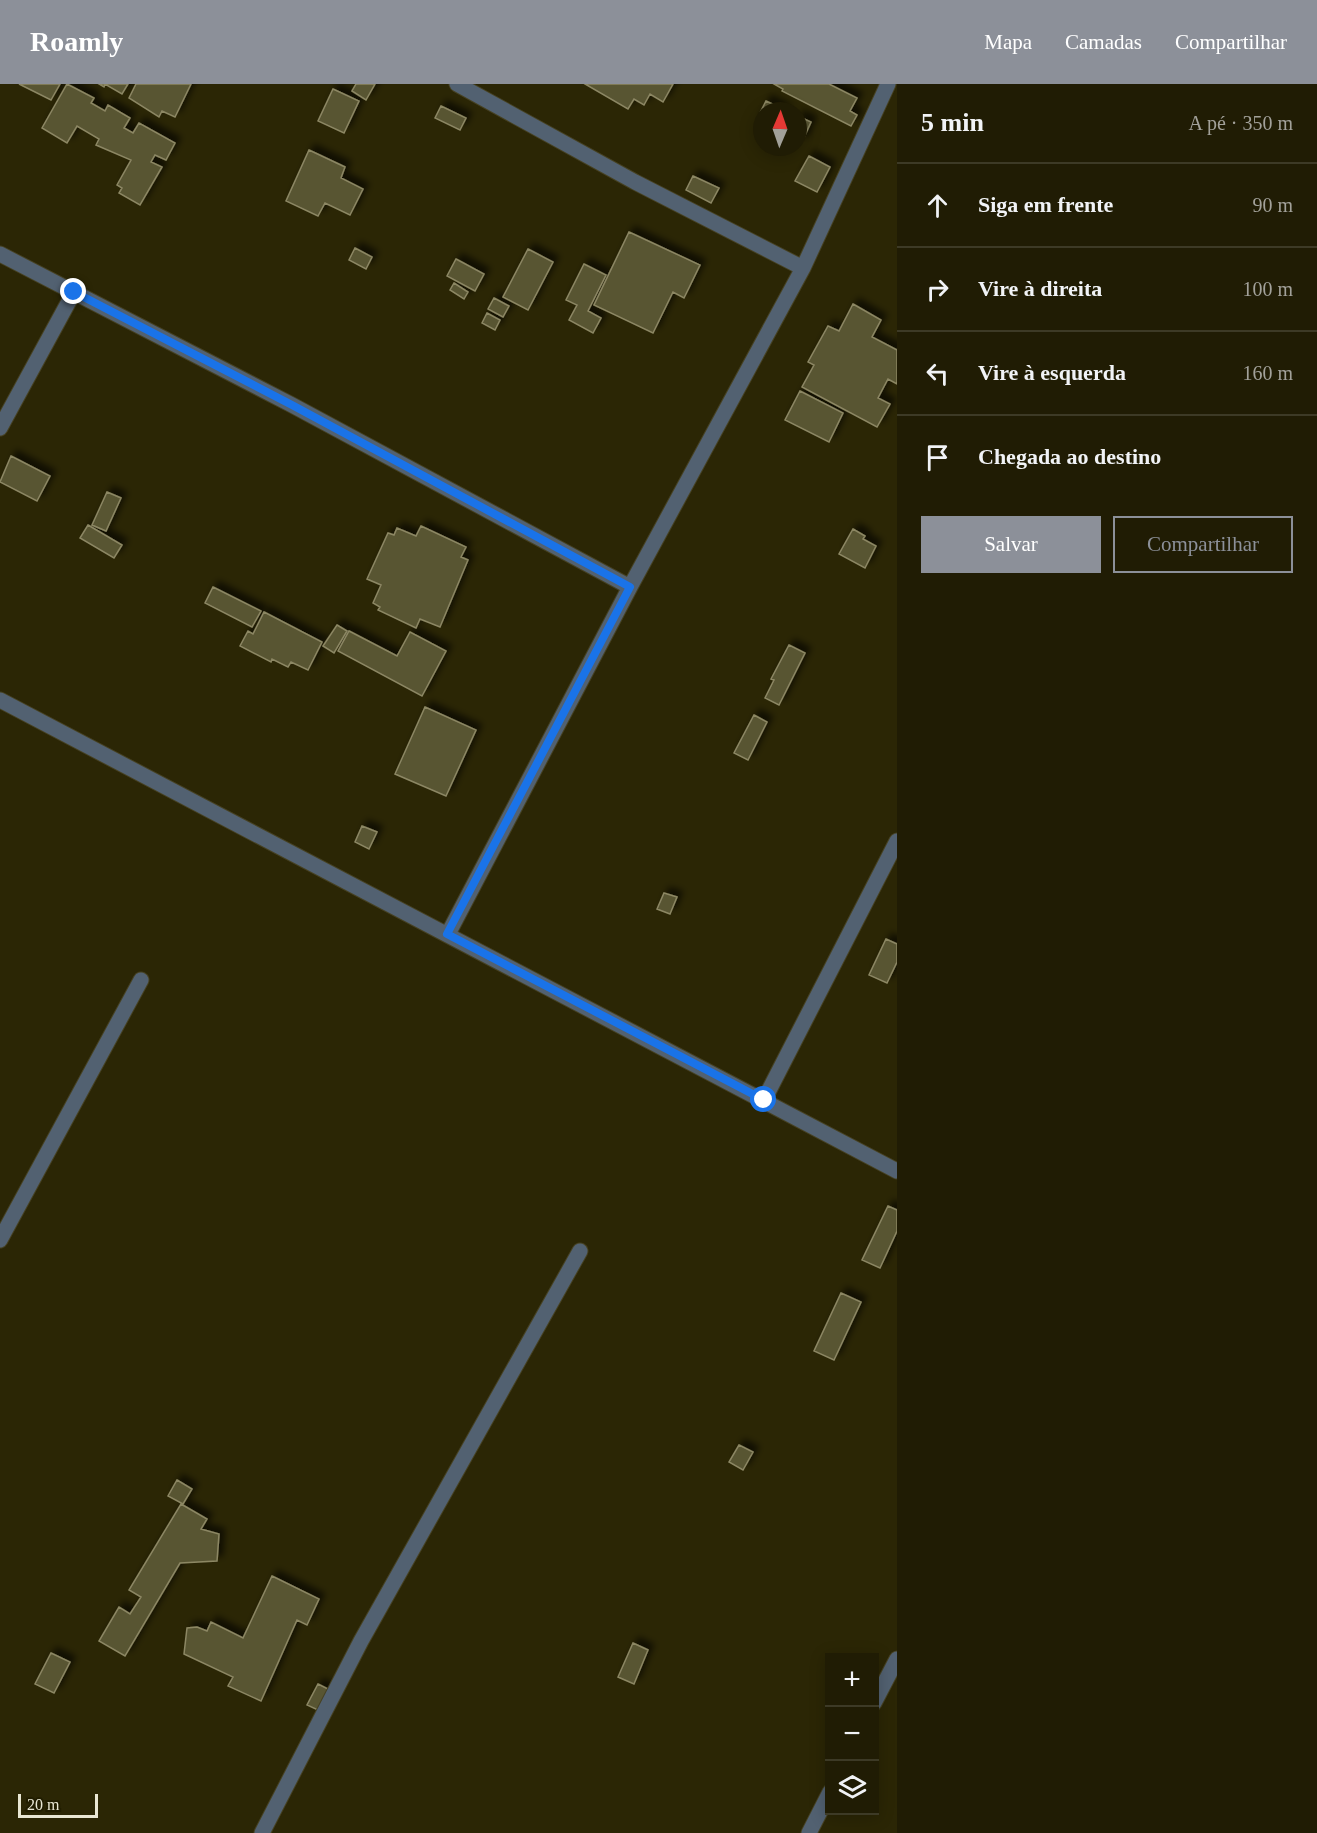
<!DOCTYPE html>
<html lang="pt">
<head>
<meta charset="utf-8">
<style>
  :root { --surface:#201c04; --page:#28250e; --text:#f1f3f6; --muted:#a2a19a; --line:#3d3a26; --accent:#8c9099 }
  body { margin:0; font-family:Georgia,serif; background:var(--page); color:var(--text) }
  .controls { position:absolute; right:18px; bottom:18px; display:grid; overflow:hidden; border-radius:0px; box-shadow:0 3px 15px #0003 }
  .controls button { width:54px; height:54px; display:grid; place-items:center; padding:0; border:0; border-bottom:2px solid var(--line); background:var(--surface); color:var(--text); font:30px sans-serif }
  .compass { position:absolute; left:753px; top:18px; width:54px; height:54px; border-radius:50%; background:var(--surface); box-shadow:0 3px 15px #0003; rotate:2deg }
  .scale { position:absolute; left:18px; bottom:15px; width:80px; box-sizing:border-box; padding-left:6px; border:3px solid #e9e7d4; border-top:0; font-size:16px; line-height:21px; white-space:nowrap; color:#e9e7d4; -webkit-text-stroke:4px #211d00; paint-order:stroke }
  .stop { position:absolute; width:18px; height:18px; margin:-14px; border:4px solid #1a73e8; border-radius:50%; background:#fff }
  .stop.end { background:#1a73e8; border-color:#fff; box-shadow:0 2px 6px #0008 }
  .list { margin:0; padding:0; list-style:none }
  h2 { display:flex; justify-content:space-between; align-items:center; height:78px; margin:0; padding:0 24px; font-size:26px }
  h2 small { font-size:20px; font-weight:400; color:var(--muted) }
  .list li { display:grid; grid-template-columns:39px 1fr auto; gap:18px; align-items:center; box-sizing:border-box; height:84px; padding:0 24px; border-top:2px solid var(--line) }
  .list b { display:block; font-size:22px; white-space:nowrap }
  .list em { font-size:20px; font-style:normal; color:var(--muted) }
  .actions { display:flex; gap:12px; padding:18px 24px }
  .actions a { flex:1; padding:14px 0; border:2px solid var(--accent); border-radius:0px; text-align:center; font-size:21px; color:var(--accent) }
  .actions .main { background:var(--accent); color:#fff }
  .icon { flex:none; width:33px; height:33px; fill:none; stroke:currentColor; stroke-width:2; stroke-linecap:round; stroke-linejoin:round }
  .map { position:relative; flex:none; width:897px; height:1749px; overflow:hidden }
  header { display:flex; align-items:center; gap:36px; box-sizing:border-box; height:84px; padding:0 30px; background:var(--accent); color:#fff }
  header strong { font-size:28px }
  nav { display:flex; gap:33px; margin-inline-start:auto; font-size:21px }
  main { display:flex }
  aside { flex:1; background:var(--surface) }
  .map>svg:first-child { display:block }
  .building { fill:#585433; stroke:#8c8764; stroke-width:1.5; filter:url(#shadow) }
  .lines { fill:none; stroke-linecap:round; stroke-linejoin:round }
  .minor-casing { stroke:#464122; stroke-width:17 }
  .minor { stroke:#526171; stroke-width:15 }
  .route { stroke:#1a73e8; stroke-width:8 }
</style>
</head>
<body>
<header>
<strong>Roamly</strong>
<nav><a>Mapa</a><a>Camadas</a><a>Compartilhar</a></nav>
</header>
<main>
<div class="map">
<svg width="897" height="1749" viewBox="0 0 897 1749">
  <defs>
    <filter id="shadow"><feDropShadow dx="5.5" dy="-5.5" stdDeviation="3" flood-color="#0009"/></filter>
  </defs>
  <rect width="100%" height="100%" fill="#2b2605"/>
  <path class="building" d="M 19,0 L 60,0 L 51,16 Z
    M 67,0 L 94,14 L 91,19 L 105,27 L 108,21 L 130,34 L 124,44 L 133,49 L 139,39 L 175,59 L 166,76 L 155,71 L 151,78 L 162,83 L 140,121 L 119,109 L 122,104 L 117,101 L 131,76 L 96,61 L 99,55 L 77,42 L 67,59 L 42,44 Z
    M 99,0 L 128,0 L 122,10 L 105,0 L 104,3 Z
    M 136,0 L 191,0 L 175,33 L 162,27 L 159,33 L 129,14 Z
    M 356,0 L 375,0 L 366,16 L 352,7 Z
    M 585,0 L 673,0 L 663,18 L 650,10 L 644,21 L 634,15 L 628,25 Z
    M 774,0 L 829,0 L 857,14 L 850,27 L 857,31 L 851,42 L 782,7 L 783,5 Z
    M 333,5 L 359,17 L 344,49 L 318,37 Z
    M 766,17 L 787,27 L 762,27 L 762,40 L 756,37 Z
    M 441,22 L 466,34 L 460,46 L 435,34 Z
    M 798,32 L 811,38 L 802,58 L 798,56 Z
    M 309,66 L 345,83 L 341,94 L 363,105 L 350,131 L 325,119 L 318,132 L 286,117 Z
    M 809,72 L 830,83 L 817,108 L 795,97 Z
    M 693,92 L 719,104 L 711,119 L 686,106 Z
    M 629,148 L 700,181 L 684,214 L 673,208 L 653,249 L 594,221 Z
    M 355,164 L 372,173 L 366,185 L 349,176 Z
    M 528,165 L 553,178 L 528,226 L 503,213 Z
    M 456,175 L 484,190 L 475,207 L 447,192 Z
    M 584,180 L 606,191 L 588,227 L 601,234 L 593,249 L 569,236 L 577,221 L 566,216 Z
    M 454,199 L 468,208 L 464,215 L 450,206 Z
    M 494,214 L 509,222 L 503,233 L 488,225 Z
    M 853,220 L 881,236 L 872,253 L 897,266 L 897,300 L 888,295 L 878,314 L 890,320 L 877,343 L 802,303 L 814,281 L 808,278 L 828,242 L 839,247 Z
    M 487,229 L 500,236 L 495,246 L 482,239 Z
    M 800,307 L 843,329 L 829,358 L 785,336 Z
    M 11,372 L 50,392 L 37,417 L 0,398 Z
    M 107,408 L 121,414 L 106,447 L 92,441 Z
    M 88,441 L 122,461 L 114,474 L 80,454 Z
    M 421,442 L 466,463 L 461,473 L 468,476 L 440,543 L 420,535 L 416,544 L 378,526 L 380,523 L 373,519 L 381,501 L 367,495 L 388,449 L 394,451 L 397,444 L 416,452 Z
    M 853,445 L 865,452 L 863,455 L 876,462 L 865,484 L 839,470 Z
    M 213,503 L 261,527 L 252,543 L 205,519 Z
    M 264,528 L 322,558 L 308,586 L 291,578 L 288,583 L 272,575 L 271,578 L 240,562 L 248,547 L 253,550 Z
    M 337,541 L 347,547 L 334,569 L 323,562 Z
    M 349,547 L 397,572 L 410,548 L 446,567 L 422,612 L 338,567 Z
    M 789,561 L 805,569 L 779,621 L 765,614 L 774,596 L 771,595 Z
    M 425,623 L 476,646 L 446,712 L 395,690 Z
    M 754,631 L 767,638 L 748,676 L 734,669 Z
    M 362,742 L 377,748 L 369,765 L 355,758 Z
    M 664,809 L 677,813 L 670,830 L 657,825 Z
    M 886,855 L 897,860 L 897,878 L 887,899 L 869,891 Z
    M 888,1122 L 897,1126 L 897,1147 L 880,1184 L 862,1176 Z
    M 841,1209 L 861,1218 L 834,1276 L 814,1267 Z
    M 739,1361 L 753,1368 L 743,1386 L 729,1378 Z
    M 177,1396 L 192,1405 L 183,1420 L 168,1412 Z
    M 181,1420 L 207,1435 L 201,1445 L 219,1450 L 217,1477 L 180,1479 L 125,1572 L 99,1557 L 119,1523 L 130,1530 L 141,1513 L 129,1506 Z
    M 272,1492 L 319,1515 L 307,1541 L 297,1536 L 261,1617 L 228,1602 L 233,1593 L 184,1570 L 187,1544 L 197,1543 L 207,1547 L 211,1538 L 243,1554 Z
    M 633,1559 L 648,1566 L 634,1600 L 618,1593 Z
    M 51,1569 L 70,1578 L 54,1609 L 35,1600 Z
    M 318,1600 L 328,1605 L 318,1626 L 307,1621 Z"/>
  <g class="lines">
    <defs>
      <path id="minor" d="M 457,0 L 635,98 L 803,184
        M 0,170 L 292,321 L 630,503
        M 0,344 L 74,208
        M 0,616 L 897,1087
        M 448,850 L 630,503 L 803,184 L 888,0
        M 764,1016 L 897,757
        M 0,1156 L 141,896
        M 874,1619 L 897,1575
        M 262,1749 L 361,1557 L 580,1167
        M 809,1749 L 830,1708"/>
    </defs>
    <use href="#minor" class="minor-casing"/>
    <use href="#minor" class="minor"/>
  </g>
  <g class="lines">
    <path class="route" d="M 74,208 L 292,321 L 630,503 L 447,850 L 764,1016"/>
  </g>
</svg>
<div class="controls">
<button>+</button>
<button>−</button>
<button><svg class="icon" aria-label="layers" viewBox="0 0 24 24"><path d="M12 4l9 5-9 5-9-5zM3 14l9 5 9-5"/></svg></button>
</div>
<svg class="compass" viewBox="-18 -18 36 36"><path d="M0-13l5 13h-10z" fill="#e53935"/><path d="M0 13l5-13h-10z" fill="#a2a19a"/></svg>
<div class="scale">20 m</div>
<div class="stop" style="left:764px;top:1016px"></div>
<div class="stop end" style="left:74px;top:208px"></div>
</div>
<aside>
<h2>5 min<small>A pé · 350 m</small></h2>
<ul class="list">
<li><svg class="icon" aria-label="ahead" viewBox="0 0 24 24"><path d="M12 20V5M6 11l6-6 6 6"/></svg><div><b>Siga em frente</b></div><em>90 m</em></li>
<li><svg class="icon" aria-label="right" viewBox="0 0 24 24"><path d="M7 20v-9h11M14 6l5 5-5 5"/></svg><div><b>Vire à direita</b></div><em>100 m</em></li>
<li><svg class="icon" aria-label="left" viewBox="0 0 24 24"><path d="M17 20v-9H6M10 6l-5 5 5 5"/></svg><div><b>Vire à esquerda</b></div><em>160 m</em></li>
<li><svg class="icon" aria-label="arrive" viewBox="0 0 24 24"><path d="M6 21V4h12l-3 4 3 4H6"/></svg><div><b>Chegada ao destino</b></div></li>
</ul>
<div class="actions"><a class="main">Salvar</a><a>Compartilhar</a></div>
</aside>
</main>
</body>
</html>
